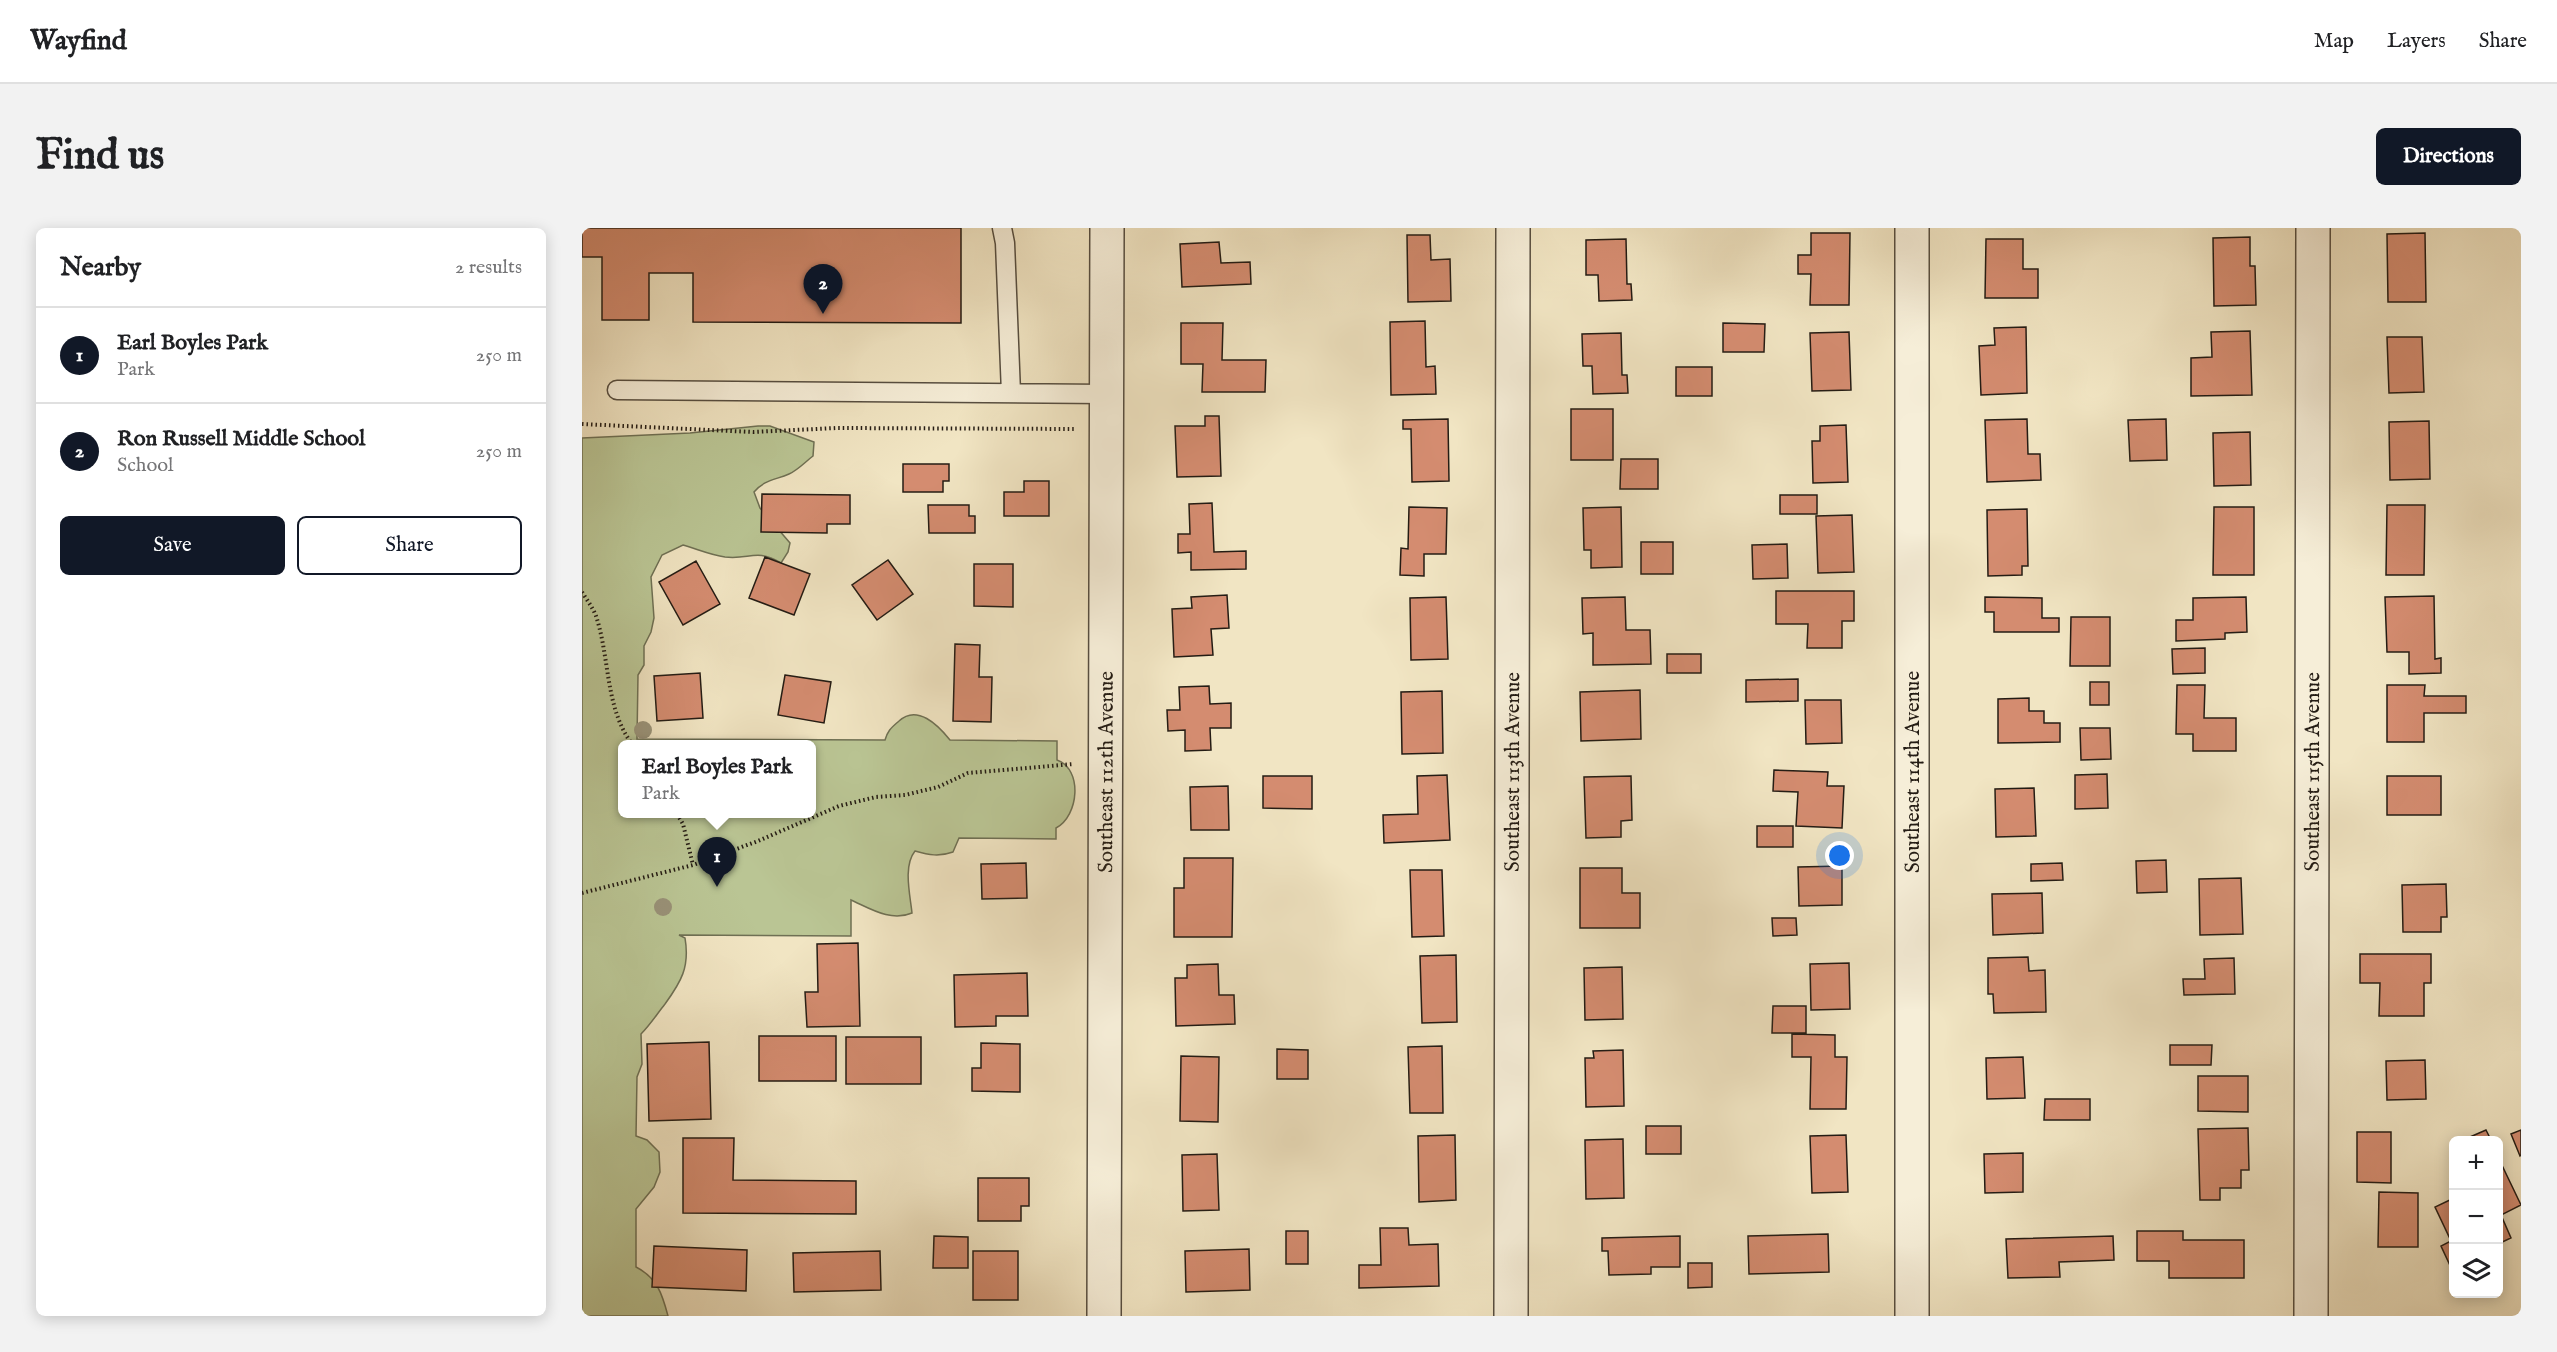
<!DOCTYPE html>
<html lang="en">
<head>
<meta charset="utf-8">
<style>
  :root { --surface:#fff; --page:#f2f2f2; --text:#202124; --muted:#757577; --line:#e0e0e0; --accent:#111827 }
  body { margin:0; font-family:"IM FELL English",serif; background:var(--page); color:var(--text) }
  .controls { position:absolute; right:18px; bottom:18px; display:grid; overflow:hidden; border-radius:9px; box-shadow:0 3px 15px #0003 }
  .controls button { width:54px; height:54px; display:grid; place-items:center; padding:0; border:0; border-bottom:2px solid var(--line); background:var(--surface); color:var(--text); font:30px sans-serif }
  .you { position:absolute; left:1258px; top:628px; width:21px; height:21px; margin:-15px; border:4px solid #fff; border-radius:50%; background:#1a73e8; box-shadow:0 0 0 9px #1a73e833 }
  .badge { display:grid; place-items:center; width:39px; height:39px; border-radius:50%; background:var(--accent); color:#fff; font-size:20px; font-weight:700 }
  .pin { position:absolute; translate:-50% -50px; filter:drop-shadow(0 2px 3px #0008) }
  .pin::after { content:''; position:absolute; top:32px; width:21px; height:18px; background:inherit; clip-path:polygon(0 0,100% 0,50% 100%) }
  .popup { position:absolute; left:36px; top:512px; width:198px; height:78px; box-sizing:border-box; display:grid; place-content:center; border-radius:9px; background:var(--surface); filter:drop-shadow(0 2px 4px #0005); font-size:20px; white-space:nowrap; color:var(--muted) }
  .popup b { font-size:22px; color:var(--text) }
  .popup::after { content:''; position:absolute; left:50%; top:100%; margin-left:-12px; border:12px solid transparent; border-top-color:var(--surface) }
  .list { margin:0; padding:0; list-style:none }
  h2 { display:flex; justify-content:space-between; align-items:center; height:78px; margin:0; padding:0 24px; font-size:26px }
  h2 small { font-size:20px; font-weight:400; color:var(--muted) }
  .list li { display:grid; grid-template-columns:39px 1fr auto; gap:18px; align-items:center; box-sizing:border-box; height:96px; padding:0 24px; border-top:2px solid var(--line) }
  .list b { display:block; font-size:22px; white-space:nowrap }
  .list p { margin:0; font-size:20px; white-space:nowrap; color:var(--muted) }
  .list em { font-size:20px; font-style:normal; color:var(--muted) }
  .actions { display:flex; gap:12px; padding:18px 24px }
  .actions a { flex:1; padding:14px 0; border:2px solid var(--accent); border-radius:9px; text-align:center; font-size:21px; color:var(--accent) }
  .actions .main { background:var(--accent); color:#fff }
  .icon { flex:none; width:33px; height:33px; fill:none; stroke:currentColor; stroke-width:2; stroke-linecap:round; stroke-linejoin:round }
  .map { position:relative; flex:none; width:1939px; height:1088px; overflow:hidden; border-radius:9px }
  header { display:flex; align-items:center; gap:36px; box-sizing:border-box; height:84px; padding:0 30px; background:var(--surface); border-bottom:2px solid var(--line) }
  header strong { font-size:28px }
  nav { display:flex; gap:33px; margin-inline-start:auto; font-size:21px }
  .intro { display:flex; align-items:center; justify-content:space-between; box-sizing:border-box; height:144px; padding:0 36px }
  h1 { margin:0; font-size:42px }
  .button { padding:15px 27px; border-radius:9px; background:var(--accent); color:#fff; font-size:21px; font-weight:700 }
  main { display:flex; gap:36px; padding:0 36px }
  aside { flex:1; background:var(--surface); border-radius:9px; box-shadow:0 3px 15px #0003 }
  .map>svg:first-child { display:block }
  .green { fill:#bac594; stroke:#6f7054; stroke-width:1.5; fill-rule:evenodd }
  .building { fill:#d48c70; stroke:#241c14; stroke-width:1.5 }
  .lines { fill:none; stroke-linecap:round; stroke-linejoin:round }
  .service-casing { stroke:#574e40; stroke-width:21 }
  .minor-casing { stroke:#574e40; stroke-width:36 }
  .tertiary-casing { stroke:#574e40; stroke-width:36 }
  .path { stroke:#241c14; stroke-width:4; stroke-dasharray:1.5 3; stroke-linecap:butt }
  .service { stroke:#f6eed8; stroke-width:18 }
  .minor { stroke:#f6eed8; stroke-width:33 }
  .tertiary { stroke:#f6eed8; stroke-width:33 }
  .tree { fill:#999278 }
  .labels { text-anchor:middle; stroke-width:4.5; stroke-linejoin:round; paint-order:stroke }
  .street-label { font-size:21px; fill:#241c14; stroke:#f6eed8 }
</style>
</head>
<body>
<header>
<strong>Wayfind</strong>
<nav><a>Map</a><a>Layers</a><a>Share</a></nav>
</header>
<div class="intro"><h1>Find us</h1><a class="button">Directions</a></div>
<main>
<aside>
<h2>Nearby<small>2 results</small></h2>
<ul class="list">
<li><span class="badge">1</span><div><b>Earl Boyles Park</b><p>Park</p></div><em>250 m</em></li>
<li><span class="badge">2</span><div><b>Ron Russell Middle School</b><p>School</p></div><em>250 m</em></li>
</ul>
<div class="actions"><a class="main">Save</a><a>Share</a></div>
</aside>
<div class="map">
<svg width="1939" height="1088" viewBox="0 0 1939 1088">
  <rect width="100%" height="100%" fill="#f1e5c3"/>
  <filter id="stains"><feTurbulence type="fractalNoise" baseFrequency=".00333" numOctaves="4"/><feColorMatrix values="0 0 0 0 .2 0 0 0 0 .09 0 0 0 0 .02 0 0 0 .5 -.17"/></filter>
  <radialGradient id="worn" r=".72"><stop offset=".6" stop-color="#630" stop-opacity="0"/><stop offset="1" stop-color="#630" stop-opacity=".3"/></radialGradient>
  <path class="green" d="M 176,198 L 188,198 L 232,214 L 231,228 C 223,234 216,242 207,246 C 193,252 182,252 172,264 L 178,280 L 208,315 L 206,324 L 199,335 C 174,320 168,332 143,329 C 129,327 115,321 101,317 L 80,327 L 69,349 L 72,390 L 69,404 L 62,418 L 62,437 L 56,447 L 55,511 L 303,512 C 306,502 309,500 317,493 C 335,476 356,497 368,512 L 475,513 L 475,532 C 501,541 497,588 474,600 L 474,611 L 377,610 L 371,624 C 357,629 347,627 333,623 C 321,638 328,666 330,685 C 309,694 289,681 269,672 L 269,708 L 97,707 L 103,710 C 108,739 99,754 83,776 C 75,786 68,797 59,806 L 60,836 L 55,849 L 54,908 L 65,912 L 77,924 L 78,944 L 72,959 L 54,981 L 54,1039 C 75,1050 80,1065 86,1088 L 0,1088 L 0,210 L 108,205 ZM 40,516 L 230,516 L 230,586 L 40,586 Z"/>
  <path class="building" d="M 0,0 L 379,0 L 379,95 L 111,94 L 111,45 L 67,45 L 67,92 L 20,92 L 20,29 L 0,29 Z
    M 1229,5 L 1268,5 L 1267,77 L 1228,77 L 1229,46 L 1216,46 L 1216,27 L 1229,27 Z
    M 1843,5 L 1844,74 L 1806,74 L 1805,6 Z
    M 825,7 L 848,7 L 849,32 L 868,31 L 869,73 L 826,74 Z
    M 1668,9 L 1668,38 L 1673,38 L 1674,77 L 1632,78 L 1631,10 Z
    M 1044,11 L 1045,56 L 1049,56 L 1050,72 L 1017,73 L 1016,47 L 1004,47 L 1004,12 Z
    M 1404,11 L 1441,11 L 1441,41 L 1456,41 L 1456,70 L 1403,70 Z
    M 637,14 L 639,35 L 668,34 L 669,56 L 600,59 L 598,16 Z
    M 843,93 L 844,139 L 853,138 L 854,166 L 809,167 L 808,94 Z
    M 599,95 L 641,95 L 640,132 L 684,132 L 683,164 L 620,164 L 621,136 L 599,136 Z
    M 1141,95 L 1183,96 L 1182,124 L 1141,124 Z
    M 1444,99 L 1445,165 L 1399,167 L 1397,118 L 1413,117 L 1412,100 Z
    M 1668,103 L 1670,167 L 1609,168 L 1609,130 L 1630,129 L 1629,104 Z
    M 1267,104 L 1269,162 L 1230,163 L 1228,105 Z
    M 1039,105 L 1040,147 L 1045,147 L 1046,165 L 1011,166 L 1010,138 L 1001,138 L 1000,106 Z
    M 1805,109 L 1840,109 L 1842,164 L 1807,165 Z
    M 1094,139 L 1130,139 L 1130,168 L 1094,168 Z
    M 989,181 L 1031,181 L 1031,232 L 989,232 Z
    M 623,188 L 637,188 L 639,248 L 595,249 L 593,198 L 623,198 Z
    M 866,191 L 867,253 L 830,254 L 829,201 L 821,201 L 821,192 Z
    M 1445,191 L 1446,226 L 1458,226 L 1459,252 L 1405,254 L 1403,192 Z
    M 1584,191 L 1585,232 L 1548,233 L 1546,192 Z
    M 1847,193 L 1848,251 L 1808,252 L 1807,194 Z
    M 1264,197 L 1266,254 L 1231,255 L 1230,213 L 1238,213 L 1238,198 Z
    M 1668,204 L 1669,257 L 1632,258 L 1631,205 Z
    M 1039,231 L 1076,231 L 1076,261 L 1038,261 Z
    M 321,236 L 367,236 L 367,253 L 361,253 L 361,264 L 321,264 Z
    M 442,253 L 467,253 L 467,288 L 422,288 L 422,264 L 442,264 Z
    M 180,266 L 268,267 L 268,296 L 245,296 L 245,305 L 179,304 Z
    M 1198,267 L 1235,267 L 1235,286 L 1198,286 Z
    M 630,275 L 632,324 L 664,323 L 664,341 L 609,342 L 609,324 L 596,325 L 596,306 L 608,306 L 607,276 Z
    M 346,277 L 387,277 L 387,288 L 393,288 L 393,305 L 347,305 Z
    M 1805,277 L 1843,277 L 1842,347 L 1804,347 Z
    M 827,279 L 865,280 L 864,326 L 842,326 L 842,348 L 818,347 L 819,320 L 826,321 Z
    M 1039,279 L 1040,339 L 1009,340 L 1009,322 L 1002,322 L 1001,280 Z
    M 1632,279 L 1672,279 L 1672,347 L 1631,347 Z
    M 1445,281 L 1446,338 L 1440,338 L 1440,347 L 1406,348 L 1405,282 Z
    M 1270,287 L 1272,344 L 1236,345 L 1234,288 Z
    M 1059,314 L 1091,314 L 1091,346 L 1059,346 Z
    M 1205,316 L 1206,350 L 1171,351 L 1170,317 Z
    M 183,329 L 228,346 L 212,387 L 167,370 Z
    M 306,332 L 331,366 L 295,392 L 270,357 Z
    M 114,333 L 138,376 L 101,397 L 77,354 Z
    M 392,336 L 431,336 L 431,379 L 392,378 Z
    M 1194,363 L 1272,363 L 1272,393 L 1260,393 L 1260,420 L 1225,420 L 1226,396 L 1194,396 Z
    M 645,367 L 647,400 L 629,401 L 631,427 L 592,429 L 590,381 L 610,380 L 609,369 Z
    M 1852,368 L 1853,431 L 1859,430 L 1859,445 L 1827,446 L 1827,424 L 1805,424 L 1803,369 Z
    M 864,369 L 866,431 L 829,432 L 828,370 Z
    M 1043,369 L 1044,402 L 1068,402 L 1069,436 L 1011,437 L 1011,405 L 1001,406 L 1000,370 Z
    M 1403,369 L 1460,370 L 1460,390 L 1477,390 L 1477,404 L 1412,404 L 1412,384 L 1403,384 Z
    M 1664,369 L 1665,404 L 1643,405 L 1643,411 L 1594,413 L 1594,392 L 1611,392 L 1611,370 Z
    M 1489,389 L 1528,389 L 1528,438 L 1488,438 Z
    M 373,416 L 398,417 L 397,449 L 410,449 L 409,494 L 371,493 Z
    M 1623,420 L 1623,445 L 1591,446 L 1590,421 Z
    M 1085,426 L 1119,426 L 1119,445 L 1085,445 Z
    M 118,445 L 121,490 L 75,493 L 72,448 Z
    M 203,447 L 249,454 L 242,495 L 196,487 Z
    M 1216,451 L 1216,473 L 1164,474 L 1164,452 Z
    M 1508,454 L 1527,454 L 1527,477 L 1508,477 Z
    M 1595,457 L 1623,457 L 1622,490 L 1654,490 L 1654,523 L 1611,523 L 1611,506 L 1594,506 Z
    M 1805,457 L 1843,457 L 1842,468 L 1884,468 L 1884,485 L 1842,485 L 1842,514 L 1805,514 Z
    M 627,458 L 628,476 L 649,475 L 649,500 L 628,500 L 629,522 L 603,523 L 603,502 L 586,503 L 585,482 L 598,482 L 597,459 Z
    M 1058,462 L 1059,511 L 999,513 L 998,464 Z
    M 860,463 L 861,525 L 820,526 L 819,464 Z
    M 1447,470 L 1447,483 L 1462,483 L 1462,495 L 1478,495 L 1478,514 L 1416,515 L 1416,471 Z
    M 1223,472 L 1259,472 L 1260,515 L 1224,516 Z
    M 1498,500 L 1528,500 L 1529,531 L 1499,532 Z
    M 1192,542 L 1246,544 L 1245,558 L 1262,558 L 1260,600 L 1214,598 L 1216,564 L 1191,563 Z
    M 1525,546 L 1526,580 L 1493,581 L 1493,547 Z
    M 865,547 L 868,612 L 802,615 L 801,587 L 836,586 L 835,548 Z
    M 681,548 L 730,548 L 730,581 L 681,580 Z
    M 1049,548 L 1050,592 L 1039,593 L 1039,609 L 1004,610 L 1002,549 Z
    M 1805,548 L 1859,548 L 1859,587 L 1805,587 Z
    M 646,558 L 647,602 L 609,602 L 608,559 Z
    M 1452,560 L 1454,608 L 1414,609 L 1413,561 Z
    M 1175,598 L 1211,598 L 1211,619 L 1175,619 Z
    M 602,630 L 651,630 L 650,709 L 592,709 L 592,660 L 602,660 Z
    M 1584,632 L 1585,664 L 1555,665 L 1554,633 Z
    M 444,635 L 445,670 L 400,671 L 399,636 Z
    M 1480,635 L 1481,652 L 1449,653 L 1449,636 Z
    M 1260,638 L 1260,677 L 1217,678 L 1216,639 Z
    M 998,640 L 1040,640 L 1040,665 L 1058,665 L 1058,700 L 998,700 Z
    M 828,642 L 860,642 L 862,708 L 830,709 Z
    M 1659,650 L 1661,706 L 1618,707 L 1617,651 Z
    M 1864,656 L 1865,689 L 1859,689 L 1859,704 L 1821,704 L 1820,657 Z
    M 1460,665 L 1461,705 L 1411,707 L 1410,666 Z
    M 1190,690 L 1214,690 L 1215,707 L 1191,708 Z
    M 276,715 L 278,798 L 225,799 L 223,764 L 236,764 L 235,716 Z
    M 1778,726 L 1849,726 L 1849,755 L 1842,755 L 1842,788 L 1797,788 L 1798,755 L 1778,755 Z
    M 874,727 L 875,794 L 840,795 L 838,728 Z
    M 1446,729 L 1447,743 L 1463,742 L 1464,784 L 1412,785 L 1411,766 L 1406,766 L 1406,730 Z
    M 1652,730 L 1653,766 L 1602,767 L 1601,751 L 1623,751 L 1622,731 Z
    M 1267,735 L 1268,781 L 1229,782 L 1228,736 Z
    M 636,736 L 637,767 L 652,767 L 653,796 L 594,798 L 593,750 L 605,750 L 605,737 Z
    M 1040,739 L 1041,791 L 1003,792 L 1002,740 Z
    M 445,745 L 446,788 L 414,788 L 414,798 L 373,799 L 372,747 Z
    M 1191,778 L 1224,778 L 1224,805 L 1190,805 Z
    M 1210,806 L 1253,807 L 1253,829 L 1265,829 L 1264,881 L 1228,881 L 1229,829 L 1210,829 Z
    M 177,808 L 254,808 L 254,853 L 177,853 Z
    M 264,809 L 339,809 L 339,856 L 264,856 Z
    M 127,814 L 129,891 L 67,893 L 65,816 Z
    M 399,815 L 438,816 L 438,864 L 390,863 L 390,840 L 399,840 Z
    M 1588,817 L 1630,817 L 1629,837 L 1588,837 Z
    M 860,818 L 861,885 L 828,885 L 826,819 Z
    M 695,821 L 726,822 L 726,851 L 695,851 Z
    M 1041,822 L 1042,878 L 1004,879 L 1003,830 L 1012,830 L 1011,823 Z
    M 599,828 L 637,829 L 636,894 L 598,893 Z
    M 1441,829 L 1443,870 L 1405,871 L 1404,830 Z
    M 1843,832 L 1844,871 L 1805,872 L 1804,833 Z
    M 1616,848 L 1666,848 L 1666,884 L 1616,883 Z
    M 1463,871 L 1508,871 L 1508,892 L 1462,892 Z
    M 1064,898 L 1099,898 L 1099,926 L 1064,926 Z
    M 1666,900 L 1667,942 L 1659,942 L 1659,960 L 1638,960 L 1638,972 L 1618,972 L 1616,901 Z
    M 1904,902 L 1909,912 L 1881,912 Z
    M 1939,902 L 1939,927 L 1938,928 L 1929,906 Z
    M 1775,904 L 1809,904 L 1809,955 L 1775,954 Z
    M 873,907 L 874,972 L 837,974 L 836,908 Z
    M 1264,907 L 1266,964 L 1230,965 L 1228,908 Z
    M 101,910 L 152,910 L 151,952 L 274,953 L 274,986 L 101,985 Z
    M 1041,911 L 1042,970 L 1004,971 L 1003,912 Z
    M 1441,925 L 1441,964 L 1403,965 L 1402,926 Z
    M 635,926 L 637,982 L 601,983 L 600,927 Z
    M 1916,929 L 1939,977 L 1919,987 L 1929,1010 L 1916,1016 Z
    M 396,950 L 447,950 L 447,978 L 439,978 L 439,993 L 396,993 Z
    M 1797,964 L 1836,965 L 1836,1019 L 1796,1019 Z
    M 1872,970 L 1872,1046 L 1859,1018 L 1869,1013 L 1853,979 Z
    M 798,1000 L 826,1000 L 827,1017 L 856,1016 L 857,1058 L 777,1060 L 777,1037 L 799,1037 Z
    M 704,1003 L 726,1003 L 726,1036 L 704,1036 Z
    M 1555,1003 L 1601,1003 L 1601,1012 L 1662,1012 L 1662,1050 L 1587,1050 L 1587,1033 L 1555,1033 Z
    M 1246,1006 L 1247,1044 L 1167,1046 L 1166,1008 Z
    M 352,1008 L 386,1009 L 386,1040 L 351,1040 Z
    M 1098,1008 L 1098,1039 L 1069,1039 L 1069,1046 L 1027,1047 L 1026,1023 L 1020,1023 L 1020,1010 Z
    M 1531,1008 L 1532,1032 L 1477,1034 L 1478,1049 L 1426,1050 L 1424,1011 Z
    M 72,1018 L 165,1022 L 164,1063 L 70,1059 Z
    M 667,1021 L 668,1062 L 604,1064 L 603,1023 Z
    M 298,1023 L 299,1062 L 212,1064 L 211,1025 Z
    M 391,1023 L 436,1023 L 436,1072 L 391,1072 Z
    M 1106,1035 L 1130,1035 L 1130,1059 L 1106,1060 Z"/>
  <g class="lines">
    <defs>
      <path id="service" d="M 420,0 L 423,15 L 429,165
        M 35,162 L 524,166"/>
      <g id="minor">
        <path d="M 1330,0 L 1330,1088"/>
        <path id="s1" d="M 929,1088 L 931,0"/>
        <path id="s2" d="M 1729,1088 L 1731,0"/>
      </g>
      <g id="tertiary">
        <path id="s3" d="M 522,1088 L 525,0"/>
      </g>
    </defs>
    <use href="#service" class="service-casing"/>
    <use href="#minor" class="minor-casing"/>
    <use href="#tertiary" class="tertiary-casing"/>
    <path class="path" d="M 0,196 L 171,204 L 255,200 L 493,201
      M 0,364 C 5,372 11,380 14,388 C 28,430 23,480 50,516
      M 95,586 L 101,596 L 111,637
      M 0,665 L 111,637 L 176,613 L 257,578 L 294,569 L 323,567 L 356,559 L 386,545 L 492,536"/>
    <use href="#service" class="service"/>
    <use href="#minor" class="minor"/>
    <use href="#tertiary" class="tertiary"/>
  </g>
  <g class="tree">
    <circle cx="61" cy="502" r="9"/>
    <circle cx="81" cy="679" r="9"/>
  </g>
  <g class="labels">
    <g class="street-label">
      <text dy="7" stroke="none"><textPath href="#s3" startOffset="544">Southeast 112th Avenue</textPath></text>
      <text dy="7" stroke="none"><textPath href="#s1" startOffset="544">Southeast 113th Avenue</textPath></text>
      <text transform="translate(1330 544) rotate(-90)" y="7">Southeast 114th Avenue</text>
      <text dy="7" stroke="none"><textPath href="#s2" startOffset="544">Southeast 115th Avenue</textPath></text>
    </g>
  </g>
  <rect width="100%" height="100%" filter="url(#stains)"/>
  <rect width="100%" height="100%" fill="url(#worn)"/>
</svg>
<div class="controls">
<button>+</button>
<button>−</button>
<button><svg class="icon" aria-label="layers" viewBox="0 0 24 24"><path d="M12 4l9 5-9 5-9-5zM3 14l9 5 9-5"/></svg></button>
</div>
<div class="you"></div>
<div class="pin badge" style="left:135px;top:659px">1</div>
<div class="popup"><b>Earl Boyles Park</b>Park</div>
<div class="pin badge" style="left:241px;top:86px">2</div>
</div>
</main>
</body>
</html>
